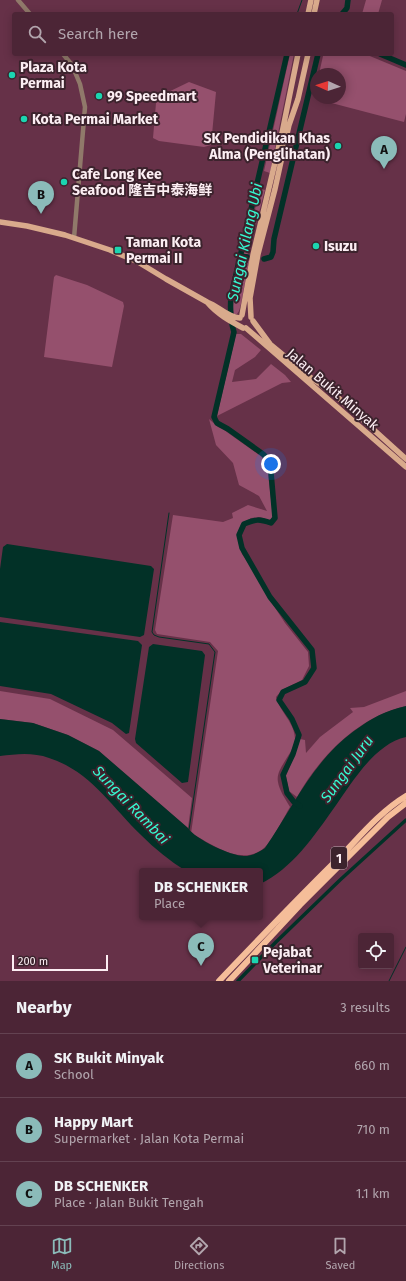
<!DOCTYPE html>
<html lang="en">
<head>
<meta charset="utf-8">
<style>
  :root { --surface:#4c2536; --page:#563142; --text:#f1f3f6; --muted:#b2a5ad; --line:#634251; --accent:#8bbbb9 }
  body { margin:0; font-family:"Fira Sans","Noto Sans SC",sans-serif; background:var(--page); color:var(--text) }
  .controls { position:absolute; right:12px; bottom:12px; display:grid; overflow:hidden; border-radius:4px; box-shadow:0 2px 10px #0003 }
  .controls button { width:36px; height:36px; display:grid; place-items:center; padding:0; border:0; border-bottom:1px solid var(--line); background:var(--surface); color:var(--text); font:20px sans-serif }
  .compass { position:absolute; left:310px; top:68px; width:36px; height:36px; border-radius:50%; background:var(--surface); box-shadow:0 2px 10px #0003; rotate:273deg }
  .scale { position:absolute; left:12px; bottom:10px; width:96px; box-sizing:border-box; padding-left:4px; border:2px solid #fceef3; border-top:0; font-size:11px; line-height:14px; white-space:nowrap; color:#fceef3; -webkit-text-stroke:3px #3c232d; paint-order:stroke }
  .you { position:absolute; left:271px; top:464px; width:14px; height:14px; margin:-10px; border:3px solid #fff; border-radius:50%; background:#1a73e8; box-shadow:0 0 0 6px #1a73e833 }
  .badge { display:grid; place-items:center; width:26px; height:26px; border-radius:50%; background:var(--accent); color:#111; font-size:13px; font-weight:700 }
  .pin { position:absolute; translate:-50% -33px; filter:drop-shadow(0 1px 2px #0008) }
  .pin::after { content:''; position:absolute; top:21px; width:14px; height:12px; background:inherit; clip-path:polygon(0 0,100% 0,50% 100%) }
  .popup { position:absolute; left:139px; top:868px; width:124px; height:52px; box-sizing:border-box; display:grid; place-content:center; border-radius:4px; background:var(--surface); filter:drop-shadow(0 1px 3px #0005); font-size:13px; white-space:nowrap; color:var(--muted) }
  .popup b { font-size:15px; color:var(--text) }
  .popup::after { content:''; position:absolute; left:50%; top:100%; margin-left:-8px; border:8px solid transparent; border-top-color:var(--surface) }
  .list { margin:0; padding:0; list-style:none }
  h2 { display:flex; justify-content:space-between; align-items:center; height:52px; margin:0; padding:0 16px; font-size:17px }
  h2 small { font-size:13px; font-weight:400; color:var(--muted) }
  .list li { display:grid; grid-template-columns:26px 1fr auto; gap:12px; align-items:center; box-sizing:border-box; height:64px; padding:0 16px; border-top:1px solid var(--line) }
  .list b { display:block; font-size:15px; white-space:nowrap }
  .list p { margin:0; font-size:13px; white-space:nowrap; color:var(--muted) }
  .list em { font-size:13px; font-style:normal; color:var(--muted) }
  .icon { flex:none; width:22px; height:22px; fill:none; stroke:currentColor; stroke-width:2; stroke-linecap:round; stroke-linejoin:round }
  .map { position:relative; flex:none; width:406px; height:981px; overflow:hidden }
  .search { position:absolute; background:var(--surface); box-shadow:0 2px 10px #0003; left:12px; right:12px; top:12px; height:44px; display:flex; align-items:center; gap:10px; box-sizing:border-box; padding:0 14px; border-radius:4px; color:var(--muted); font-size:15px }
  .sheet { height:244px; background:var(--surface) }
  nav { display:flex; justify-content:space-around; align-items:center; box-sizing:border-box; height:56px; border-top:1px solid var(--line); background:var(--surface); font-size:11px; color:var(--muted) }
  nav a { display:grid; justify-items:center; gap:2px }
  nav .on { color:var(--accent) }
  .map>svg:first-child { display:block }
  .green { fill:#95506d }
  .water { fill:#023127 }
  .lines { fill:none; stroke-linecap:round; stroke-linejoin:round }
  .stream { stroke:#023127; stroke-width:1 }
  .canal { stroke:#023127; stroke-width:3.5 }
  .river { stroke:#023127; stroke-width:5.5 }
  .minor { stroke:#90796a; stroke-width:4.5 }
  .major { stroke:#d9aa8c; stroke-width:5.5 }
  .highway { stroke:#f5bd99; stroke-width:6 }
  .poi-dot { fill:#1bd5b1; stroke:#3c232d; stroke-width:1.5 }
  .labels { text-anchor:middle; stroke-width:4; stroke-linejoin:round; paint-order:stroke }
  .shield { fill:#3c232d; stroke:#c2b1b8; stroke-width:1 }
  .shield-label { font-size:13px; font-weight:bold; fill:#fceef3 }
  .poi-label { font-size:14px; font-weight:bold; fill:#fceef3; stroke:#3c232d; text-anchor:start }
  .street-label { font-size:14px; fill:#fceef3; stroke:#3c232d }
  .water-label { font-size:15px; font-style:italic; fill:#35f9d1; stroke:#3c232d }
</style>
</head>
<body>
<div class="map">
<svg width="406" height="981" viewBox="0 0 406 981">
  <rect width="100%" height="100%" fill="#663148"/>
  <path class="green" d="M 366,0 L 382,0 L 378,14 L 362,14 Z
    M 290,54 L 294,54 L 270,173 L 264,171 Z
    M 324,54 L 365,54 L 406,71 L 406,114 L 404,122 L 320,100 L 320,98 L 340,98 L 340,74 L 319,74 L 323,56 Z
    M 189,82 L 216,92 L 211,145 L 204,147 L 159,141 L 153,138 L 156,103 L 160,96 Z
    M 260,189 L 265,190 L 248,254 L 244,254 Z
    M 243,260 L 249,261 L 241,304 L 239,311 L 237,314 L 234,314 L 232,307 Z
    M 56,275 L 87,285 L 123,302 L 124,306 L 112,367 L 44,357 L 54,277 Z
    M 236,334 L 241,334 L 261,350 L 255,357 L 235,370 L 232,382 L 256,379 L 271,364 L 285,375 L 291,382 L 282,383 L 217,416 Z
    M 209,419 L 218,427 L 224,430 L 262,457 L 267,465 L 273,516 L 271,519 L 269,520 L 260,517 L 251,518 L 241,524 L 238,532 L 238,541 L 242,554 L 258,577 L 268,597 L 285,623 L 308,652 L 309,666 L 302,680 L 282,690 L 276,697 C 280,712 295,723 295,739 C 294,754 275,768 278,782 C 279,790 286,800 290,807 C 284,817 272,841 264,848 C 242,867 211,844 191,833 L 218,651 L 210,642 L 157,634 L 155,630 L 173,515 L 223,522 L 233,518 L 232,513 L 248,505 L 267,511 L 259,496 L 239,485 L 233,463 L 216,445 Z
    M 0,691 L 50,699 L 113,730 L 192,798 L 188,828 L 99,751 L 68,735 L 33,723 L 0,719 Z
    M 406,691 L 406,706 C 358,717 320,756 297,797 L 289,791 L 286,776 L 296,751 L 300,739 L 305,740 L 306,753 L 320,737 L 353,712 L 350,708 L 364,707 Z"/>
  <path class="water" d="M 7,544 L 151,566 L 154,569 L 144,635 L 140,637 L 0,617 L 0,569 L 3,547 Z
    M 0,622 L 138,641 L 142,645 L 129,733 L 126,734 L 112,723 L 51,694 L 0,686 Z
    M 153,644 L 202,651 L 205,655 L 188,782 L 182,783 L 136,743 L 135,739 L 149,647 Z
    M 406,706 L 406,737 C 374,744 352,783 334,808 C 314,836 292,869 260,884 L 260,871 L 186,871 C 170,861 155,849 141,835 C 111,806 90,771 49,758 C 33,752 16,754 0,756 L 0,719 L 33,723 L 68,735 L 99,751 L 188,828 C 195,839 231,856 244,856 C 252,856 259,852 265,848 C 293,807 313,761 354,731 C 372,718 384,711 406,706 Z"/>
  <g class="lines">
    <path class="stream" d="M 297,14 L 302,0
      M 169,513 L 152,632 L 154,635 L 159,637 L 209,644 L 215,652 L 189,830
      M 389,981 L 406,947"/>
    <path class="canal" d="M 238,981 L 276,942 L 340,880 L 406,820"/>
    <path class="river" d="M 342,14 L 347,8 L 348,0
      M 287,54 L 231,296 C 230,309 230,320 234,332 L 214,417 L 217,423 L 228,429 L 263,454 L 270,461 L 275,518 L 271,523 C 259,519 256,519 244,524 L 239,535 L 242,548 L 270,597 L 312,650 L 314,668 L 305,682 L 283,692 L 279,700 L 292,719 L 299,735 L 293,754 L 283,775 L 287,793 L 294,802 L 300,806
      M 380,54 L 406,65
      M 241,256 L 247,257
      M 264,259 L 271,257 L 273,252 L 274,239 L 318,54"/>
    <path class="minor" d="M 18,0 L 30,14
      M 63,54 L 72,65 L 80,84 L 85,107 L 74,238"/>
    <path class="major" d="M 308,14 L 311,0
      M 314,14 L 317,0
      M 0,222 L 27,226 L 65,235 L 110,250 L 138,262 L 166,279 L 207,302 C 219,306 226,317 240,318
      M 207,302 C 217,314 230,321 243,328
      M 242,315 L 253,255 L 282,133 L 298,54
      M 251,317 L 250,298 L 258,254 L 275,189 L 289,125 L 298,99 L 308,54
      M 253,321 L 270,344 L 310,377 L 333,393 L 406,459
      M 246,328 L 406,467"/>
    <path class="highway" d="M 219,981 C 259,939 299,897 341,856 C 361,835 381,811 406,796
      M 229,981 L 300,905 L 388,817 L 406,803"/>
  </g>
  <g class="poi-dot">
    <circle cx="12" cy="75" r="4"/>
    <circle cx="99" cy="96" r="4"/>
    <circle cx="24" cy="119" r="4"/>
    <circle cx="338" cy="146" r="4"/>
    <circle cx="64" cy="182" r="4"/>
    <circle cx="316" cy="246" r="4"/>
    <rect x="114" y="246" width="8" height="8" rx="2"/>
    <rect x="251" y="956" width="8" height="8" rx="2"/>
  </g>
  <g class="labels">
    <rect class="shield" x="331" y="847" width="16" height="22" rx="3"/>
    <g class="shield-label">
      <text x="339" y="863">1</text>
    </g>
    <g class="poi-label">
      <text x="20" y="72">Plaza Kota<tspan x="20" dy="16">Permai</tspan></text>
      <text x="107" y="101">99 Speedmart</text>
      <text x="32" y="124">Kota Permai Market</text>
      <text x="330" y="143" text-anchor="end">SK Pendidikan Khas<tspan x="330" dy="16">Alma (Penglihatan)</tspan></text>
      <text x="72" y="179">Cafe Long Kee<tspan x="72" dy="16">Seafood 隆吉中泰海鲜</tspan></text>
      <text x="126" y="247">Taman Kota<tspan x="126" dy="16">Permai II</tspan></text>
      <text x="324" y="251">Isuzu</text>
      <text x="263" y="957">Pejabat<tspan x="263" dy="16">Veterinar</tspan></text>
    </g>
    <g class="street-label">
      <text transform="translate(333 389) rotate(41)" y="5">Jalan Bukit Minyak</text>
    </g>
    <g class="water-label">
      <text transform="translate(245 242) rotate(-78)" y="5">Sungai Kilang Ubi</text>
      <text transform="translate(347 769) rotate(-54)" y="5">Sungai Juru</text>
      <text transform="translate(131 805) rotate(46)" y="5">Sungai Rambai</text>
    </g>
  </g>
</svg>
<div class="controls">
<button><svg class="icon" aria-label="locate" viewBox="0 0 24 24"><circle cx="12" cy="12" r="6"/><path d="M12 2v4M12 18v4M2 12h4M18 12h4"/></svg></button>
</div>
<svg class="compass" viewBox="-18 -18 36 36"><path d="M0-13l5 13h-10z" fill="#e53935"/><path d="M0 13l5-13h-10z" fill="#b2a5ad"/></svg>
<div class="scale">200 m</div>
<div class="you"></div>
<div class="pin badge" style="left:384px;top:169px">A</div>
<div class="pin badge" style="left:41px;top:214px">B</div>
<div class="pin badge" style="left:201px;top:966px">C</div>
<div class="popup"><b>DB SCHENKER</b>Place</div>
<div class="search"><svg class="icon" aria-label="search" viewBox="0 0 24 24"><circle cx="10" cy="10" r="6"/><path d="M15 15l6 6"/></svg>Search here</div>
</div>
<section class="sheet">
<h2>Nearby<small>3 results</small></h2>
<ul class="list">
<li><span class="badge">A</span><div><b>SK Bukit Minyak</b><p>School</p></div><em>660 m</em></li>
<li><span class="badge">B</span><div><b>Happy Mart</b><p>Supermarket · Jalan Kota Permai</p></div><em>710 m</em></li>
<li><span class="badge">C</span><div><b>DB SCHENKER</b><p>Place · Jalan Bukit Tengah</p></div><em>1.1 km</em></li>
</ul>
</section>
<nav>
<a class="on"><svg class="icon" aria-label="map" viewBox="0 0 24 24"><path d="M3 6l6-2 6 2 6-2v14l-6 2-6-2-6 2zM9 4v14M15 6v14"/></svg>Map</a>
<a><svg class="icon" aria-label="directions" viewBox="0 0 24 24"><path d="M12 3l9 9-9 9-9-9zM9 14v-3h6M13 9l2 2-2 2"/></svg>Directions</a>
<a><svg class="icon" aria-label="saved" viewBox="0 0 24 24"><path d="M7 4h10v16l-5-4-5 4z"/></svg>Saved</a>
</nav>
</body>
</html>
